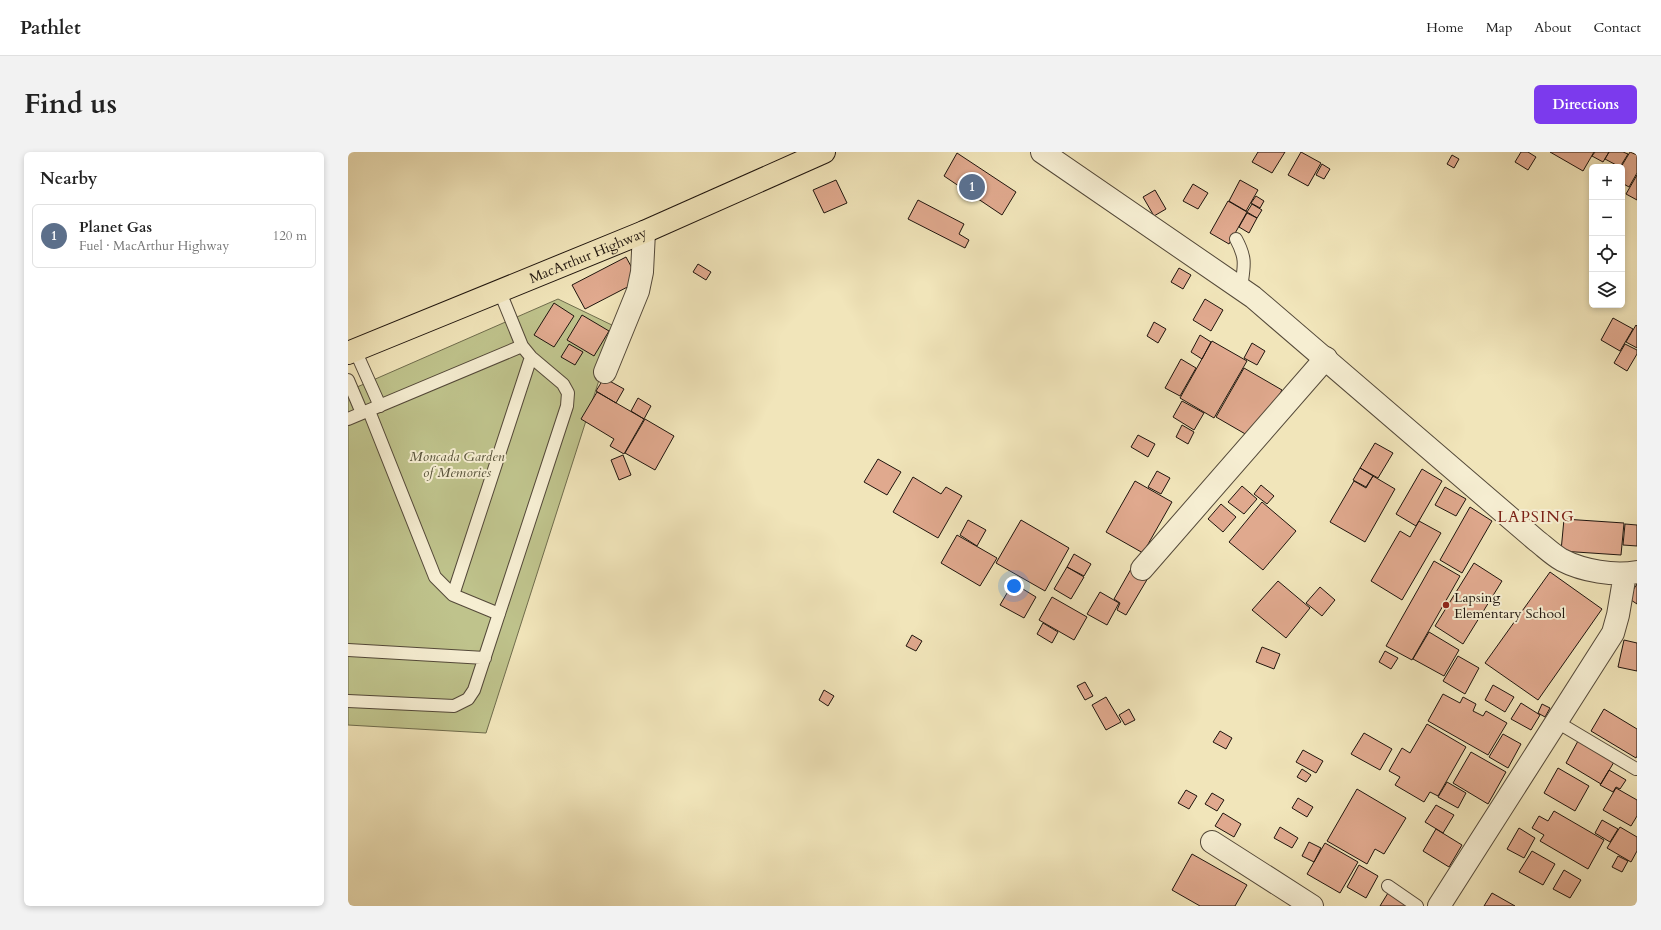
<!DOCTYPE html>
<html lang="en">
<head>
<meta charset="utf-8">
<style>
  :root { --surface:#fff; --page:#f2f2f2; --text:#222; --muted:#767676; --line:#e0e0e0; --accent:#7c3aed }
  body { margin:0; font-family:Cardo,serif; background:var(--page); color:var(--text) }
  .controls { position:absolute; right:12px; top:12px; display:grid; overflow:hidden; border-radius:6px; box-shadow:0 2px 6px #0003 }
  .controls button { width:36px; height:36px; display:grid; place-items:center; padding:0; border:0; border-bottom:1px solid var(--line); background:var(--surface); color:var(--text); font:20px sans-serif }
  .you { position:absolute; left:666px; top:434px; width:14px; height:14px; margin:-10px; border:3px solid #fff; border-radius:50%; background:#1a73e8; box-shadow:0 0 0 6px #1a73e833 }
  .badge { display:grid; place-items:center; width:26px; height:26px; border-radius:50%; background:var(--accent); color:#fff; font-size:13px; font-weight:700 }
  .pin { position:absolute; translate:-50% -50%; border:2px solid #fff; box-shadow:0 1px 4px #0006 }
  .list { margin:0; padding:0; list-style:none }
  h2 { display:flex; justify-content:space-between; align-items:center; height:52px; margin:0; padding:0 16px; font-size:17px }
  h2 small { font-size:13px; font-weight:400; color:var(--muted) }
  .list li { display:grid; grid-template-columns:26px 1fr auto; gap:12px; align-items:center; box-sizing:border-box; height:64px; margin:0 8px 8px; padding:0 8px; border:1px solid var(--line); border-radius:6px }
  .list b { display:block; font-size:15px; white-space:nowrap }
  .list p { margin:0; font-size:13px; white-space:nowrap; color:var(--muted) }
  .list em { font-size:13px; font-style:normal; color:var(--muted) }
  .icon { flex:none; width:22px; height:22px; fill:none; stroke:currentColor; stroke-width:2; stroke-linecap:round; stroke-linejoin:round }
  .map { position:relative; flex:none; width:1289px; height:754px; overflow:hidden; border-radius:6px }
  header { display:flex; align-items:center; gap:24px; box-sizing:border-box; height:56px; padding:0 20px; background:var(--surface); border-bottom:1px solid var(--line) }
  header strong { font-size:19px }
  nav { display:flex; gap:22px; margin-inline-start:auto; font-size:14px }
  .intro { display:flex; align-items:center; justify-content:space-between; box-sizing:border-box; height:96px; padding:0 24px }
  h1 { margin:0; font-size:28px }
  .button { padding:10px 18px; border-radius:6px; background:var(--accent); color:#fff; font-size:14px; font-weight:700 }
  main { display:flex; gap:24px; padding:0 24px }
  aside { flex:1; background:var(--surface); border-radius:6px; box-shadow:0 2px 6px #0003 }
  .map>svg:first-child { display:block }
  .green { fill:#bfc38c; stroke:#6f6c4d }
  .building { fill:#e0a98e; stroke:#1f150e }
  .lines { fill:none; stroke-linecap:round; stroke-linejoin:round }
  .service-casing { stroke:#544939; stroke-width:14 }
  .minor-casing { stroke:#544939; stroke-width:24 }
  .tertiary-casing { stroke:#544939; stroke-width:24 }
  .trunk-casing { stroke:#1f150e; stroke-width:24 }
  .service { stroke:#f6eed2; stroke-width:12 }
  .minor { stroke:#f6eed2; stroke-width:22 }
  .tertiary { stroke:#f6eed2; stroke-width:22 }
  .trunk { stroke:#f1e5ba; stroke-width:22 }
  .poi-dot { fill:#8f2418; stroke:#f6eed2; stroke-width:1.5 }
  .labels { text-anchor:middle; stroke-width:4; stroke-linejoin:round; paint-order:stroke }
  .street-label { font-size:14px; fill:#1f150e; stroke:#f6eed2 }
  .park-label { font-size:14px; font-style:italic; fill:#57523a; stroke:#f6eed2 }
  .poi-label { font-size:14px; fill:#1f150e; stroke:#f6eed2; text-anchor:start }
  .quarter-label { font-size:16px; letter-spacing:1px; fill:#7a1f14; stroke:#f6eed2 }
</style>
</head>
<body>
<header>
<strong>Pathlet</strong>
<nav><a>Home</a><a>Map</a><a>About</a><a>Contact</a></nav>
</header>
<div class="intro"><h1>Find us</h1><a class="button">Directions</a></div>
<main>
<aside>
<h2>Nearby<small></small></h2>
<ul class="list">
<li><span class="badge" style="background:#5c6f8a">1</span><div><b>Planet Gas</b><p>Fuel · MacArthur Highway</p></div><em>120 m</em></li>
</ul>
</aside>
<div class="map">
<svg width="1289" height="754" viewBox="0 0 1289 754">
  <rect width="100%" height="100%" fill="#f1e5ba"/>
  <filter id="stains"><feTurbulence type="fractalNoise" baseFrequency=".005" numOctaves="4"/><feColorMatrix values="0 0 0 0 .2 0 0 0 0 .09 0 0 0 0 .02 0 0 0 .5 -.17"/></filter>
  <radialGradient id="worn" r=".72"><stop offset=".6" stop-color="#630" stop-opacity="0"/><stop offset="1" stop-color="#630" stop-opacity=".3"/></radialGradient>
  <path class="green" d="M 210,147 L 268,175 L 138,581 L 0,573 L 0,239 Z"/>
  <path class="building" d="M 910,0 L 937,0 L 924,21 L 904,10 Z
    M 953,0 L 973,11 L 960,34 L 940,23 Z
    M 1173,0 L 1180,0 L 1188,5 L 1180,18 L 1167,10 Z
    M 1202,0 L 1246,0 L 1235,19 Z
    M 1247,0 L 1261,0 L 1255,10 L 1244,4 Z
    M 1261,0 L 1275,0 L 1280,2 L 1272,15 L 1257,7 Z
    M 1282,0 L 1289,3 L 1289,21 L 1281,35 L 1274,31 L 1273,15 Z
    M 609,1 L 668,40 L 654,63 L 596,24 Z
    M 1104,3 L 1111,7 L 1106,16 L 1099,12 Z
    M 974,12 L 982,17 L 976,27 L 968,23 Z
    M 1289,23 L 1289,48 L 1278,42 Z
    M 488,28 L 499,51 L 476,61 L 465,38 Z
    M 892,28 L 910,38 L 898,59 L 881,49 Z
    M 845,32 L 860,41 L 850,57 L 835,49 Z
    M 807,38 L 818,57 L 806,64 L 795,45 Z
    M 908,44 L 916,49 L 912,56 L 903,51 Z
    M 570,48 L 616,72 L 611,82 L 621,88 L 617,96 L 560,67 Z
    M 880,49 L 899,60 L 881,92 L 862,81 Z
    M 904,52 L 914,58 L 909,66 L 899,60 Z
    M 899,61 L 909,66 L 901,81 L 891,75 Z
    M 278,105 L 291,129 L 237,157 L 224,133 Z
    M 350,112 L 363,120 L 358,128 L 345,120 Z
    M 831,116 L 843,123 L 835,137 L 823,130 Z
    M 857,147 L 875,158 L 863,179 L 845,168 Z
    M 206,151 L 226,164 L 206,195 L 186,183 Z
    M 234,163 L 261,179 L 246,204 L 219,188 Z
    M 1265,166 L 1285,177 L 1272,199 L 1253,188 Z
    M 806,170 L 818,177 L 810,191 L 799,184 Z
    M 1288,173 L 1289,174 L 1289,196 L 1278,190 Z
    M 852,183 L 863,190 L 854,207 L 843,200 Z
    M 864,189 L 899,209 L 866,266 L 832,246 Z
    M 904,191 L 917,199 L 909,213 L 896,206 Z
    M 221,192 L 235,200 L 227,213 L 213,205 Z
    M 1277,192 L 1289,198 L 1289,202 L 1279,219 L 1266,211 Z
    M 833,207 L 848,216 L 832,244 L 817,236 Z
    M 896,216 L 934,238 L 906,287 L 868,265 Z
    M 256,226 L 276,237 L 268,251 L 248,239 Z
    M 249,240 L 296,267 L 276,302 L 262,294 L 266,287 L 233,267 Z
    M 290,246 L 303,254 L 296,267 L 283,259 Z
    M 834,249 L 856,261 L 846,278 L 825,265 Z
    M 297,267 L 326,284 L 307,318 L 277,301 Z
    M 834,273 L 846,280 L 840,292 L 828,285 Z
    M 790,283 L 807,292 L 800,305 L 783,295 Z
    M 1027,291 L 1045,301 L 1030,326 L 1012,316 Z
    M 275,303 L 283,323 L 271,328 L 263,308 Z
    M 530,307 L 553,320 L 539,343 L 516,330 Z
    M 1012,316 L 1025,324 L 1018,335 L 1005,328 Z
    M 1074,317 L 1094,329 L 1068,374 L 1048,362 Z
    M 809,319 L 822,326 L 813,342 L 800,335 Z
    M 1025,324 L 1047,337 L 1017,390 L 982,370 L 1006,329 L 1018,336 Z
    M 565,325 L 593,342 L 598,335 L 614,344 L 590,386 L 545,360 Z
    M 787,329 L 824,350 L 795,401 L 758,380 Z
    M 913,333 L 926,344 L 919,352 L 906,342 Z
    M 894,334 L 909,347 L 896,362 L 880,350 Z
    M 1097,335 L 1118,347 L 1108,364 L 1087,353 Z
    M 914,350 L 948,379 L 915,418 L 881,390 Z
    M 873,352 L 888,365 L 875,380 L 860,367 Z
    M 1122,355 L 1144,369 L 1114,421 L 1092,408 Z
    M 1216,367 L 1276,371 L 1273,403 L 1213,399 Z
    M 620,368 L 638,378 L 629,394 L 612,383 Z
    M 673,368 L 721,396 L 697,439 L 648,411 Z
    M 1071,369 L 1093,381 L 1054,448 L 1023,429 L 1052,379 L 1062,385 Z
    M 1277,372 L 1289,373 L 1289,394 L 1275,393 Z
    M 609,383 L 649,406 L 632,434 L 593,411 Z
    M 726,402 L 743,412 L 736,424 L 719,415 Z
    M 1086,409 L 1112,424 L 1064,508 L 1038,494 Z
    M 1126,411 L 1154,429 L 1115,492 L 1087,474 Z
    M 719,415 L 736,425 L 723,447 L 706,437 Z
    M 783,417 L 800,426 L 778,463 L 769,458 L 772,451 L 766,447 Z
    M 1202,420 L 1254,457 L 1190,548 L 1137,511 Z
    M 930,429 L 962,456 L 938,486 L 904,458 Z
    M 665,431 L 688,445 L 676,466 L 652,453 Z
    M 1289,432 L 1289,452 L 1280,446 Z
    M 972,435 L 987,448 L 974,464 L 958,451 Z
    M 752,440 L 771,451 L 759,473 L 739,462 Z
    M 704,445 L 739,465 L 726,488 L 691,468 Z
    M 695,471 L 710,480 L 704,491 L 689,482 Z
    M 1081,480 L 1111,498 L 1096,524 L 1065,507 Z
    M 564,483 L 574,489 L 568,499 L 558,494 Z
    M 1276,488 L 1289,491 L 1289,519 L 1270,515 Z
    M 914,495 L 932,502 L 926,517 L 908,510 Z
    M 1037,499 L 1050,506 L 1043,517 L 1031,510 Z
    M 1110,504 L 1131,516 L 1117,542 L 1095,529 Z
    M 737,530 L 745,544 L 737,548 L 729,534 Z
    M 1145,533 L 1166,545 L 1157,560 L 1137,548 Z
    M 476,538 L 486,544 L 480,554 L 471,548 Z
    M 1095,542 L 1112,551 L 1115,545 L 1128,552 L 1125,559 L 1135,564 L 1138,559 L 1159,571 L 1140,603 L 1080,569 Z
    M 758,545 L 773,570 L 758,578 L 744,553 Z
    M 1173,551 L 1192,563 L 1183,578 L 1163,567 Z
    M 1194,552 L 1202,556 L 1197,565 L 1190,561 Z
    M 781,557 L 787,568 L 777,573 L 771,563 Z
    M 1256,557 L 1289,577 L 1289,604 L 1288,606 L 1243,579 Z
    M 1079,572 L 1118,595 L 1090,644 L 1082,640 L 1076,650 L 1047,633 L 1052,625 L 1041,619 L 1054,596 L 1062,601 Z
    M 872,579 L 884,586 L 878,597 L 865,590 Z
    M 1016,581 L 1044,597 L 1032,618 L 1003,602 Z
    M 1155,582 L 1173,592 L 1160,616 L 1141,605 Z
    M 1230,589 L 1266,610 L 1253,632 L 1218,611 Z
    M 955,598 L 975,609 L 968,621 L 948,610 Z
    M 1123,600 L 1158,620 L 1140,652 L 1105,631 Z
    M 1210,616 L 1241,634 L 1227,659 L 1196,641 Z
    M 954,617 L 963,623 L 958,630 L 949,625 Z
    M 1261,618 L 1278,628 L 1272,637 L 1268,635 L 1265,640 L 1252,633 Z
    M 1099,630 L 1118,641 L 1110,656 L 1090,645 Z
    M 1268,636 L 1289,648 L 1289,664 L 1283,674 L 1255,658 Z
    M 1009,637 L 1058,666 L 1036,702 L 1027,697 L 1019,712 L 979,689 Z
    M 838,638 L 849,644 L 841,657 L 830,651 Z
    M 864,641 L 876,648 L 869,659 L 857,652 Z
    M 950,646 L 965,655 L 959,665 L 944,656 Z
    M 1088,653 L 1106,663 L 1095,681 L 1077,670 Z
    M 1206,659 L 1256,688 L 1240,717 L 1192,689 L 1196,683 L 1184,676 L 1191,664 L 1200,669 Z
    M 875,661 L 893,672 L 886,685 L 867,674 Z
    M 1254,668 L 1270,677 L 1262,690 L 1247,681 Z
    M 932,675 L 950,686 L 944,696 L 926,686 Z
    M 1272,675 L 1289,685 L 1289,699 L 1283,710 L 1259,696 Z
    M 1171,676 L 1187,686 L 1176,706 L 1159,697 Z
    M 1088,677 L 1114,693 L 1101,715 L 1075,699 Z
    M 961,690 L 973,696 L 966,710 L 954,704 Z
    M 977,691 L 1010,710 L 992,741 L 959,722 Z
    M 1184,699 L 1207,712 L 1195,733 L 1171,720 Z
    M 844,702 L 899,733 L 887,754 L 852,754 L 824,738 Z
    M 1270,704 L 1280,709 L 1274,720 L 1264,715 Z
    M 1011,713 L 1030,724 L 1018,746 L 999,735 Z
    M 1216,718 L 1233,728 L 1222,746 L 1205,737 Z
    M 1040,741 L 1061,754 L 1032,754 Z
    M 1144,741 L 1167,754 L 1136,754 Z"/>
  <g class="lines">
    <defs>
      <path id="service" d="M 888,87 C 899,107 896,114 893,136
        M 7,198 L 32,254
        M 0,228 L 14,261
        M 21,259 L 87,425 L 105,443 L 151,462
        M 0,267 L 174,194
        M 105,443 L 183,205
        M 0,498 L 137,506
        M 0,549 L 106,554 L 120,547 L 126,538 L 219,254 L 220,241 L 215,232 L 183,205 L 174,194 L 152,140
        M 1209,570 L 1288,617
        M 1040,734 L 1069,754"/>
      <path id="minor" d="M 257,220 L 290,139 L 294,120 L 296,80
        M 794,417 L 978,206
        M 864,690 L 964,754"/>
      <path id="tertiary" d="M 694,0 L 905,145 L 1189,389 C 1197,395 1205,403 1214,408 C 1235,419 1266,424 1289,420
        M 1091,754 L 1265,481 L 1270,463 L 1277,422"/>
      <g id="trunk">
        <path id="s1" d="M 0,201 L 296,80 L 476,0"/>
      </g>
    </defs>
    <use href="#service" class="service-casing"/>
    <use href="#minor" class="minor-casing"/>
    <use href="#tertiary" class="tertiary-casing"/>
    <use href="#trunk" class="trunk-casing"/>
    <use href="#service" class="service"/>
    <use href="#minor" class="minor"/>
    <use href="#tertiary" class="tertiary"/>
    <use href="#trunk" class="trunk"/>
  </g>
  <circle class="poi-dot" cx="1098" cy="453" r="4"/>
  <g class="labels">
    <g class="street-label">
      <text dy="5" stroke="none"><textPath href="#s1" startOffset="259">MacArthur Highway</textPath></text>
    </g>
    <g class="park-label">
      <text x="109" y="309">Moncada Garden<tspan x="109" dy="16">of Memories</tspan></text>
    </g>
    <g class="poi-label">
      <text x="1106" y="450">Lapsing<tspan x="1106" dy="16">Elementary School</tspan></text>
    </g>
    <g class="quarter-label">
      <text x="1188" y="370">LAPSING</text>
    </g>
  </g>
  <rect width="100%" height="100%" filter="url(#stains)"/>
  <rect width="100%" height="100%" fill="url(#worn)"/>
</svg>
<div class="controls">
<button>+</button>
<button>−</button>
<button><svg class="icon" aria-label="locate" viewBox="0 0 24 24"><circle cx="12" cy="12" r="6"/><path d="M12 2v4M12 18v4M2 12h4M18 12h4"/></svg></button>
<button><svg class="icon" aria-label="layers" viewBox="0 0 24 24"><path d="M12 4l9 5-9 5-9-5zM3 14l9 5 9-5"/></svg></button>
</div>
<div class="you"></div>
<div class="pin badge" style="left:624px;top:35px;background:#5c6f8a">1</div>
</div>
</main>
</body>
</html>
